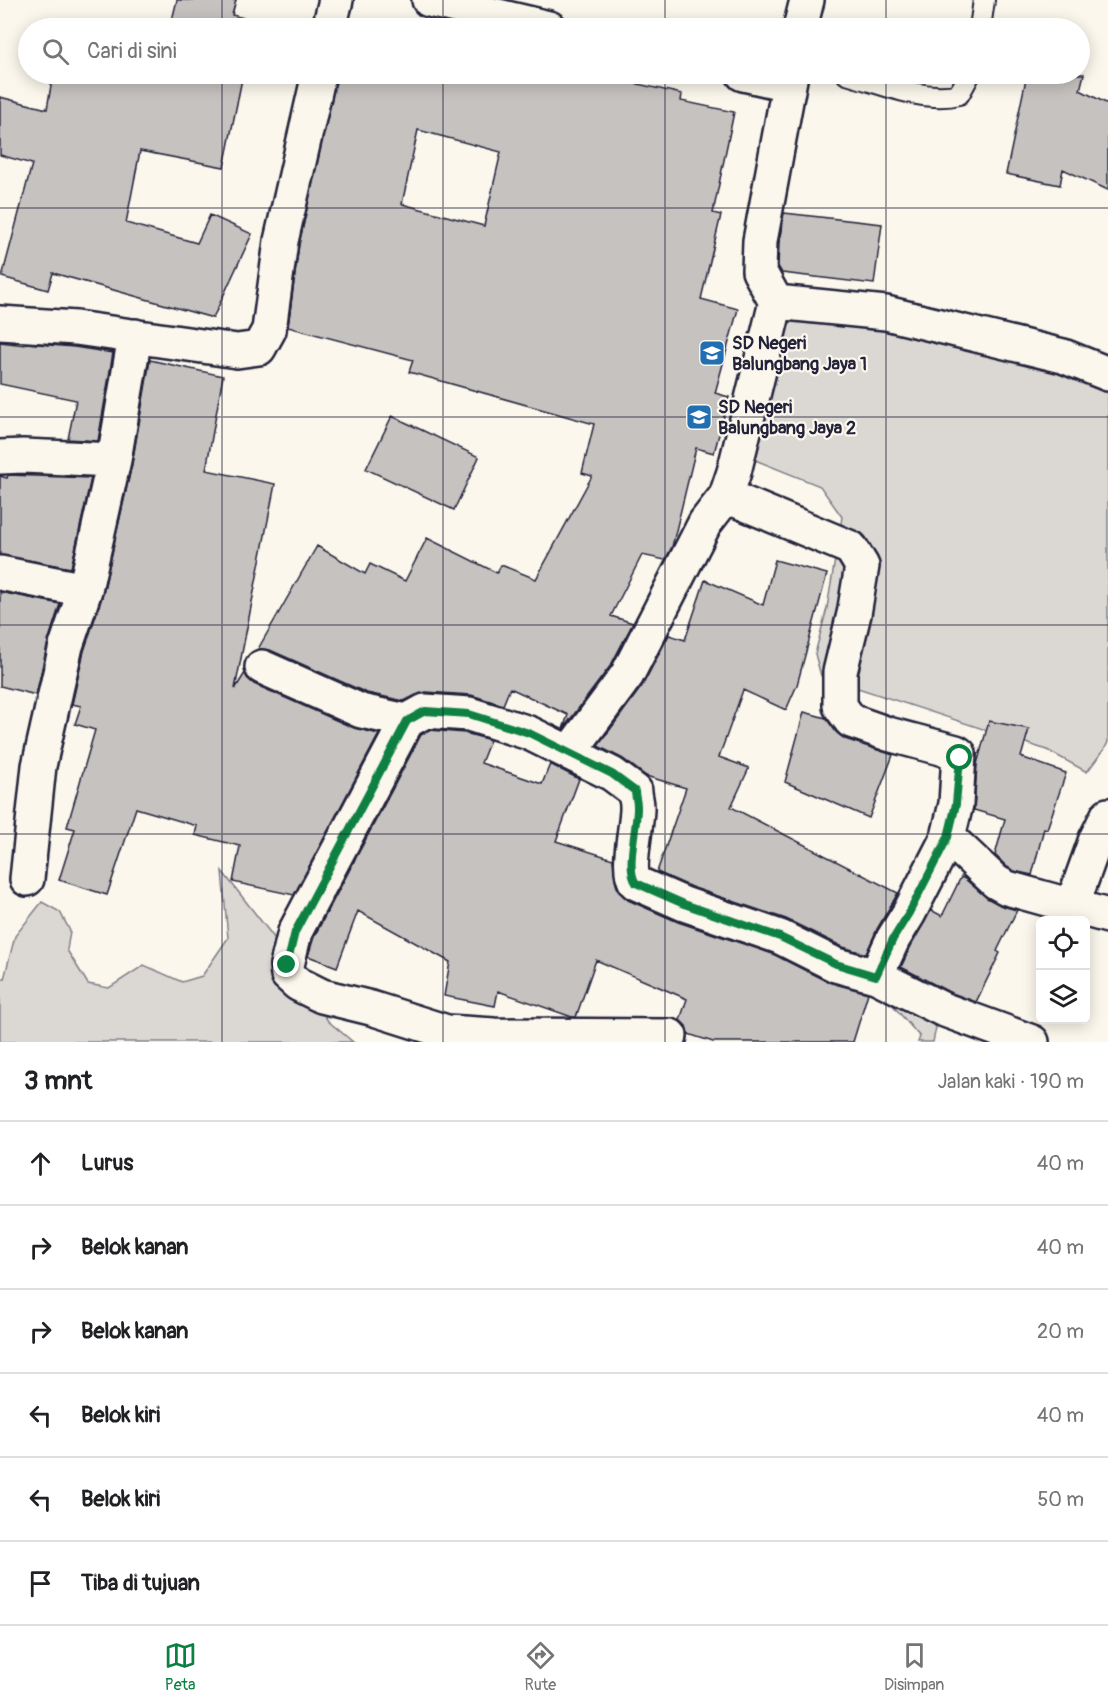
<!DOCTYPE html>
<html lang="id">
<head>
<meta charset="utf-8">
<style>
  :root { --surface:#fff; --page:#f2f2f2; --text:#202124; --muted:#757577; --line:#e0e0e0; --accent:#0b8043 }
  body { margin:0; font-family:Pangolin,sans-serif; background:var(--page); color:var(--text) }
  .controls { position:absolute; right:18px; bottom:18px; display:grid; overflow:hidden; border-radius:9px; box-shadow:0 3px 15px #0003 }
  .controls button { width:54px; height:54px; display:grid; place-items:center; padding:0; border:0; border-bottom:2px solid var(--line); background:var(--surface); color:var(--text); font:30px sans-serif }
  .stop { position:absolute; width:18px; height:18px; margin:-14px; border:4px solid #0b8043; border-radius:50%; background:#fff }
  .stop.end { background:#0b8043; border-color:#fff; box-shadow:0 2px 6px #0008 }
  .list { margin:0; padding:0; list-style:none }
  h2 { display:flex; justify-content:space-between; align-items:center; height:78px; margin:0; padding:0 24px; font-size:26px }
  h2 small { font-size:20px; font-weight:400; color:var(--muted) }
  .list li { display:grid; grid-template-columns:39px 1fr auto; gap:18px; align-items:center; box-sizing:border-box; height:84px; padding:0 24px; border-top:2px solid var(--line) }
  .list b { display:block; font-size:22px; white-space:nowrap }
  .list em { font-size:20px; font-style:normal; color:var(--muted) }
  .icon { flex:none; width:33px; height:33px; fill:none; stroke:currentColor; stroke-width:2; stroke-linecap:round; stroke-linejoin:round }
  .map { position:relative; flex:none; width:1108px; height:1042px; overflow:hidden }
  .search { position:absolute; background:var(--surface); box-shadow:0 3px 15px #0003; left:18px; right:18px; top:18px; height:66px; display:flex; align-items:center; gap:15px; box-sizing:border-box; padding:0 21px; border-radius:33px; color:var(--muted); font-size:22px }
  .sheet { height:582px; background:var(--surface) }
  nav { display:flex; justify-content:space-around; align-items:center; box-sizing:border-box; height:84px; border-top:2px solid var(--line); background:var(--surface); font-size:16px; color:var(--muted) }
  nav a { display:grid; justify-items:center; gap:3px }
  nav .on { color:var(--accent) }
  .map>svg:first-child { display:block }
  .green { fill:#dbd8d3; stroke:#7e7d87; stroke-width:1.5 }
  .building { fill:#c6c2c0; stroke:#22223b; stroke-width:1.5; fill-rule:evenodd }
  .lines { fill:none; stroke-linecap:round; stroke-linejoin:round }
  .lane-casing { stroke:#22223b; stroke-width:24 }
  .street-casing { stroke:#22223b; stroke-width:38 }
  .lane { stroke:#fbf7ec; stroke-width:20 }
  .street { stroke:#fbf7ec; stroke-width:33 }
  .route { stroke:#0b8043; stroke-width:8 }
  .grid { fill:none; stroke:#22223b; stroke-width:1.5; stroke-opacity:0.55 }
  .labels { text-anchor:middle; stroke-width:4.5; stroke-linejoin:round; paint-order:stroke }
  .poi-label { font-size:18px; font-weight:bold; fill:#22223b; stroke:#fbf7ec; text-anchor:start }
</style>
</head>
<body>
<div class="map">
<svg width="1108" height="1042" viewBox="0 0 1108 1042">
  <rect width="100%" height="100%" fill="#fbf7ec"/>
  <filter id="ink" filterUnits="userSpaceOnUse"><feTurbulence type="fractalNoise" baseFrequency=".0167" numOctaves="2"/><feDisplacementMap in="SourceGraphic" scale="12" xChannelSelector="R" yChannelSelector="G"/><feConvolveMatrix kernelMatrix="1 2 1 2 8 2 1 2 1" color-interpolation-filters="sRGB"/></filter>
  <g filter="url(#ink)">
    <path class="green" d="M 781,312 L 960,338 L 1108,380 L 1108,742 L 1105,748 L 1087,772 L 1047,750 L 821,676 L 815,654 L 827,608 L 842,517 L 820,486 L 755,460 L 753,342 Z
      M 222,871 L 286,953 L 328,1021 L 353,1042 L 0,1042 L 0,980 L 4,979 L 15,936 L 42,902 L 60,912 L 70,931 L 67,950 L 88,984 L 109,988 L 144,965 L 182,982 L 202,976 L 228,938 Z
      M 907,990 L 938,1018 L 933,1042 L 918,1042 L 920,1037 L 890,1002 Z"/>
    <path class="building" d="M 177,0 L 236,0 L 232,15 L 276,26 L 276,28 L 170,28 Z
      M 53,74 L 266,74 L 263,83 L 242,79 L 224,167 L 140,151 L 126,223 L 197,243 L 210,215 L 252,234 L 213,318 L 53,273 L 48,290 L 2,277 L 32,164 L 0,155 L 0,97 L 47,109 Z
      M 337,74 L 617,74 L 616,79 L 682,94 L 681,101 L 734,112 L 713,213 L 721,215 L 701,299 L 738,309 L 715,393 L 729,397 L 714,453 L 696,448 L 672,547 L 665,560 L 642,555 L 611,616 L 633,623 L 611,665 L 563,729 L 568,715 L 510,688 L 503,705 L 471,695 L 426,692 L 416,695 L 404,701 L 367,693 L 270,650 L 258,649 L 317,546 L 365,574 L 370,564 L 405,581 L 427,538 L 497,573 L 501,565 L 536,579 L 592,476 L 582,473 L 594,424 L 409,372 L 413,360 L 288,327 L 299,244 ZM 418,130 L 501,152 L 484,226 L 402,204 Z
      M 1027,74 L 1084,74 L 1080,90 L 1108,104 L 1108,190 L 1063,169 L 1060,185 L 1006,174 Z
      M 784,213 L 882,224 L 874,284 L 782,273 L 778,266 L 779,243 Z
      M 0,342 L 25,345 L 26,343 L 74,347 L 113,353 L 98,441 L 68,439 L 76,400 L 0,384 Z
      M 150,360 L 223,376 L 206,470 L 275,484 L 235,689 L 245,673 L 247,678 L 254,684 L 354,728 L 379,734 L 294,895 L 233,882 L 240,846 L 195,835 L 197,826 L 136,808 L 107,895 L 59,880 L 75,829 L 67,827 L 95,730 L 75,724 L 81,706 L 72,704 L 84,651 L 103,594 L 132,464 Z
      M 392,416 L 479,457 L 454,510 L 366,469 Z
      M 8,475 L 91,478 L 71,568 L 0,555 L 0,476 L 7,478 Z
      M 775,560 L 827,574 L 797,685 L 786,710 L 743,690 L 719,757 L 749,768 L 731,807 L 898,893 L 877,929 L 866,954 L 843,947 L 786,919 L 691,887 L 657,872 L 686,788 L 646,776 L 623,759 L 598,746 L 642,686 L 669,635 L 685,640 L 705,580 L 763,605 Z
      M 0,592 L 60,604 L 48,642 L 36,695 L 0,686 Z
      M 804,712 L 826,718 L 836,732 L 845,739 L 893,755 L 869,818 L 785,782 Z
      M 989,721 L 1029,729 L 1021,757 L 1066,773 L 1047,829 L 1044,828 L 1032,875 L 1014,871 L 1007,867 L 995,855 L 1005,819 L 974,810 L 977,764 Z
      M 429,730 L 465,733 L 490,740 L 481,763 L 542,784 L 550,764 L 579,779 L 556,841 L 613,859 L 616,884 L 619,892 L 628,900 L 678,922 L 773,954 L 828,982 L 868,993 L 853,1042 L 713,1042 L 688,1034 L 686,1026 L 680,1020 L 687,999 L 596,960 L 576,1017 L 572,1017 L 498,991 L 495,1006 L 444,996 L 450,962 L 358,911 L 337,967 L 308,956 L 314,937 L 421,735 Z
      M 961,877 L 965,879 L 987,898 L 1002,906 L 1017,910 L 997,951 L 1000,953 L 976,1002 L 949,992 L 901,967 L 910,948 L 931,910 L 942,916 Z"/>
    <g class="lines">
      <defs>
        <path id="lane" d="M 980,28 L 984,0
          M 847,74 C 880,83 925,103 959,94 L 970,74"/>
        <path id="street" d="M 429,0 L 549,28
          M 329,28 L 336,0
          M 800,28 L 807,0
          M 743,74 L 788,84
          M 776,302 L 886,313 L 1063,356 L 1108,374
          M 0,323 L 76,328 L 237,351 L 259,348 L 269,330 L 281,241 L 319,74
          M 0,457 L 23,456 L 114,460
          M 726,496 L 851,548 L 862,566 L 854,614 L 840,672 L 840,706 L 851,721 L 888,734 L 956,752 L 959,754 L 956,804 L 948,837 L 996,882 L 1007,888 L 1108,916
          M 0,573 L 85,590
          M 262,667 L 361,711 L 407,721 L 425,711 L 469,714 L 529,733 L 612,774 L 635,791 C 635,796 637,801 637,806 C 638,824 625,869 636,883 L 684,904 L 780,937 L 836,965 L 876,976 L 942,1009 L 1032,1042
          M 407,721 L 295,932 L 287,965 L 288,975 L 298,984 L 322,996 L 371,1008 L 447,1032 L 494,1035 L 670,1036
          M 569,753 L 627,675 L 705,523 L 726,496 L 734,472 L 776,302 L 759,271 L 760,241 L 791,74
          M 27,879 L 39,766 L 66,646 L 85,590 L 114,460 L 135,336
          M 1072,906 L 1096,839 L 1108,815
          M 876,976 L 893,939 L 909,913 L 948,837"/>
      </defs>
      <use href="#lane" class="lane-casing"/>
      <use href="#street" class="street-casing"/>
      <use href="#lane" class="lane"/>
      <use href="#street" class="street"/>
    </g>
  </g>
  <g class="lines" filter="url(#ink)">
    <path class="route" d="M 287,965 L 295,932 L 407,721 L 425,711 L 469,714 L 529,733 L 612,774 L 635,791 C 635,796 637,801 637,806 C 638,824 625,869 636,883 L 684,904 L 780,937 L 836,964 L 876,976 L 893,939 L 909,913 L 948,837 L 956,804 L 960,758"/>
  </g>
  <path class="grid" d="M 222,0 L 222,28M 443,0 L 443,28M 665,0 L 665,28M 886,0 L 886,28M 222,74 L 222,1042M 443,74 L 443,1042M 665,74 L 665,1042M 886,74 L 886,1042M 0,208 L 1108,208M 0,417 L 1108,417M 0,625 L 1108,625M 0,834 L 1108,834"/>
  <defs>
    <symbol id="school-square" viewBox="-11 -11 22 22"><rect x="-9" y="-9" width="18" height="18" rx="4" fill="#1f6fb2" stroke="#fbf7ec"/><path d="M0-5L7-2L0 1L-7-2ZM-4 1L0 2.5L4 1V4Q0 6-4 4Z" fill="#fff"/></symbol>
  </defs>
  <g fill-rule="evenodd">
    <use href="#school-square" x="697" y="338" width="30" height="30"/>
    <use href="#school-square" x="684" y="402" width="30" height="30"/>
  </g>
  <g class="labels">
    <g class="poi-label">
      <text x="732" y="349">SD Negeri<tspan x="732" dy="21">Balungbang Jaya 1</tspan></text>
      <text x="718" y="413">SD Negeri<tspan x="718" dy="21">Balungbang Jaya 2</tspan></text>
    </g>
  </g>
</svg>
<div class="controls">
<button><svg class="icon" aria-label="locate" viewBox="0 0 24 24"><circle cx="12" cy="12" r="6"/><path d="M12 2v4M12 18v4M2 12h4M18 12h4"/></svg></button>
<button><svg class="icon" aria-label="layers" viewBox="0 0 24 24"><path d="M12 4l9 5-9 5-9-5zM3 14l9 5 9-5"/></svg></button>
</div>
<div class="stop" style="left:960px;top:758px"></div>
<div class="stop end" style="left:287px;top:965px"></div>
<div class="search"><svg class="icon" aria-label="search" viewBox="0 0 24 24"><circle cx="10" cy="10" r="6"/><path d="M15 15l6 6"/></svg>Cari di sini</div>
</div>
<section class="sheet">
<h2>3 mnt<small>Jalan kaki · 190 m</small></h2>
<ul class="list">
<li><svg class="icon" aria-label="ahead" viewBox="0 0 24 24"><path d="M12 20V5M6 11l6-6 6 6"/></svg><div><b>Lurus</b></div><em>40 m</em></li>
<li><svg class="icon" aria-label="right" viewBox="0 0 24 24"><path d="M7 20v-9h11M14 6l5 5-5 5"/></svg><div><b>Belok kanan</b></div><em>40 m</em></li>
<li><svg class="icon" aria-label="right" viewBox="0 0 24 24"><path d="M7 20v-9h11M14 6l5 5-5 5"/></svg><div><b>Belok kanan</b></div><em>20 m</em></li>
<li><svg class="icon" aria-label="left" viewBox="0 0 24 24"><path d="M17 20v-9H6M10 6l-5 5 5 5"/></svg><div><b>Belok kiri</b></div><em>40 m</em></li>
<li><svg class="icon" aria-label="left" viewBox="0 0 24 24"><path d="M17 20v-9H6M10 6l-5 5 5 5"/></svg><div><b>Belok kiri</b></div><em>50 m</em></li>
<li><svg class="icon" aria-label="arrive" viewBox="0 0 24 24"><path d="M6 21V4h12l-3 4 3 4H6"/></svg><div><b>Tiba di tujuan</b></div></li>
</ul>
</section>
<nav>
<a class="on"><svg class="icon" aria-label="map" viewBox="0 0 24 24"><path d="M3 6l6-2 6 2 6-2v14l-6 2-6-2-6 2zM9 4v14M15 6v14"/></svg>Peta</a>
<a><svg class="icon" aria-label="directions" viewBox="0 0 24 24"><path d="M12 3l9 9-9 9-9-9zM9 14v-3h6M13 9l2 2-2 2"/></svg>Rute</a>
<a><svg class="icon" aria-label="saved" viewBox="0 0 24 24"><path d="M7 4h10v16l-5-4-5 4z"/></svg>Disimpan</a>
</nav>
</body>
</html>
